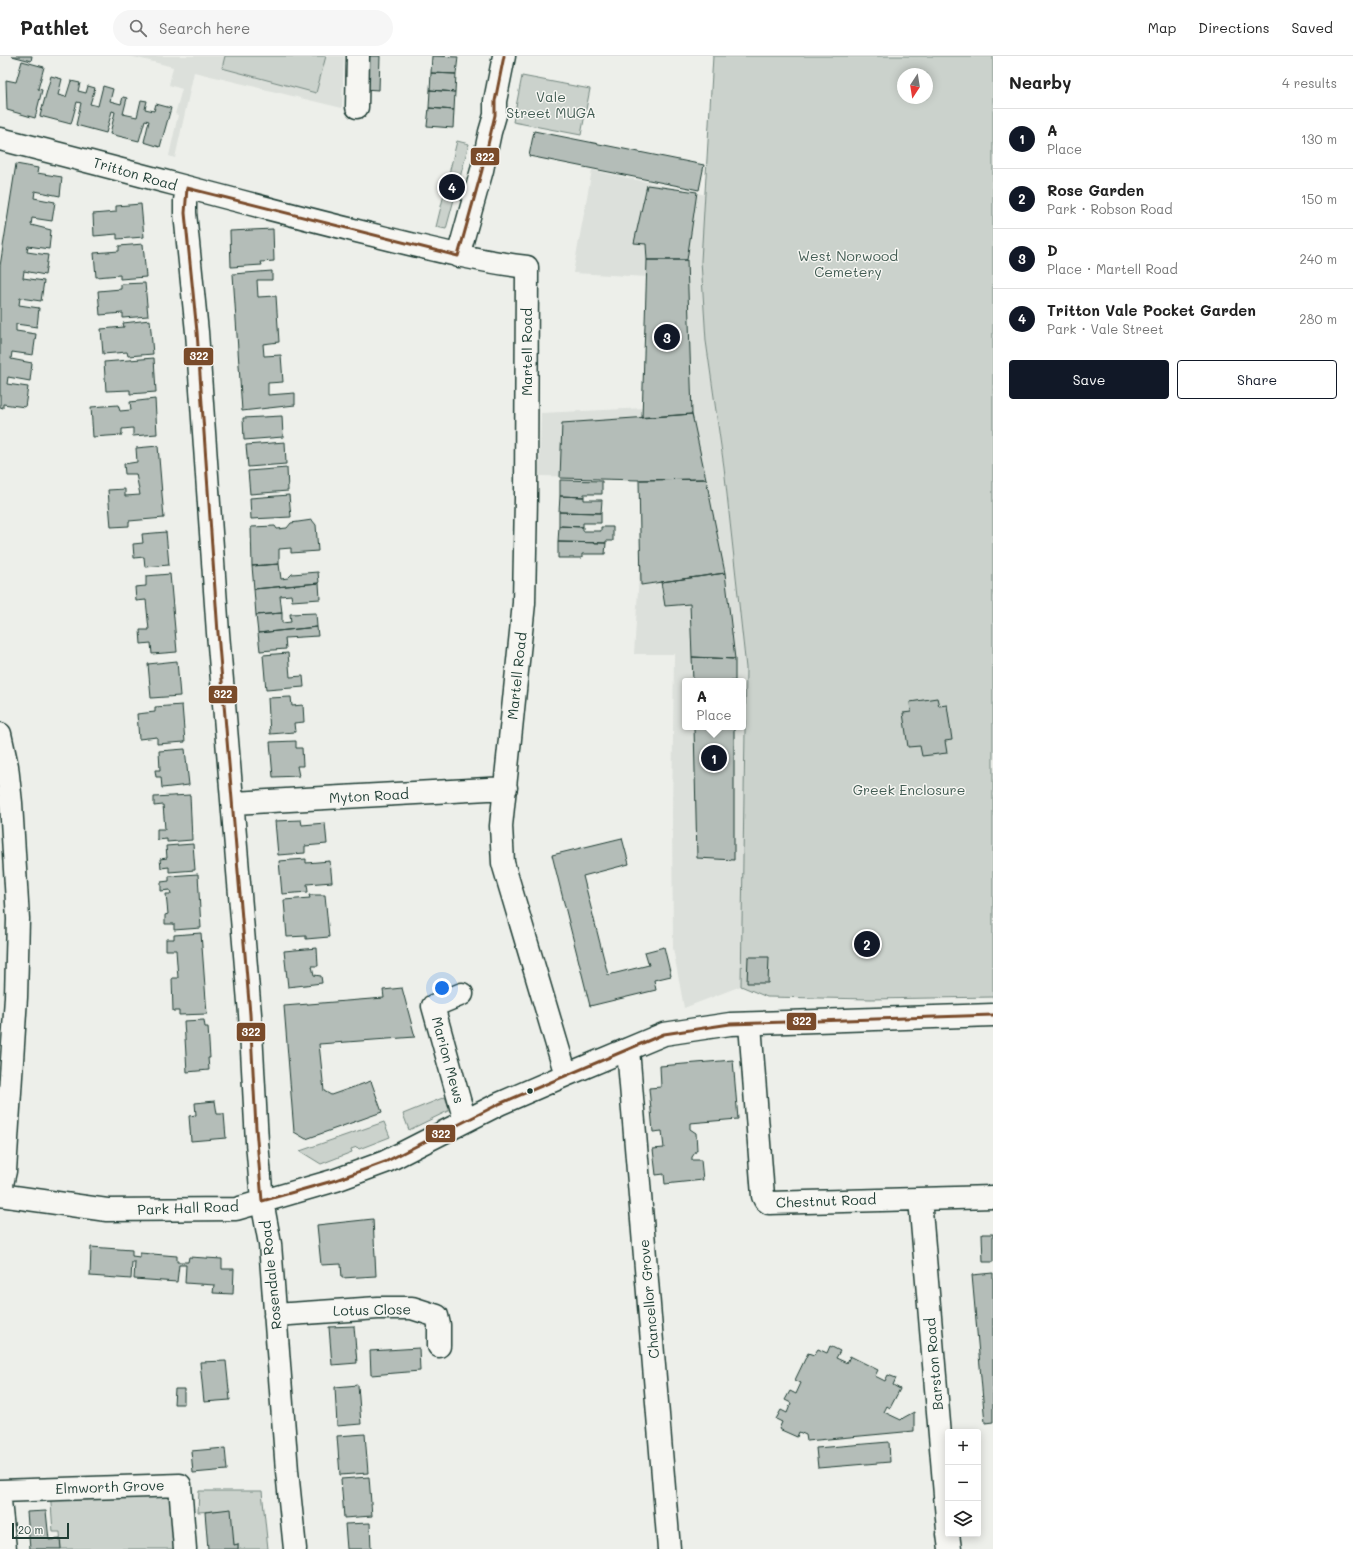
<!DOCTYPE html>
<html lang="en">
<head>
<meta charset="utf-8">
<style>
  :root { --surface:#fff; --page:#f6f6f6; --text:#222; --muted:#767676; --line:#e0e0e0; --accent:#111827 }
  body { margin:0; font-family:Mali,sans-serif; background:var(--page); color:var(--text) }
  .controls { position:absolute; right:12px; bottom:12px; display:grid; overflow:hidden; border-radius:4px; box-shadow:0 2px 10px #0003 }
  .controls button { width:36px; height:36px; display:grid; place-items:center; padding:0; border:0; border-bottom:1px solid var(--line); background:var(--surface); color:var(--text); font:20px sans-serif }
  .compass { position:absolute; left:897px; top:12px; width:36px; height:36px; border-radius:50%; background:var(--surface); box-shadow:0 2px 10px #0003; rotate:192deg }
  .scale { position:absolute; left:12px; bottom:10px; width:57px; box-sizing:border-box; padding-left:4px; border:2px solid #1f3d34; border-top:0; font-size:11px; line-height:14px; white-space:nowrap; color:#1f3d34; -webkit-text-stroke:3px #f6f6f2; paint-order:stroke }
  .you { position:absolute; left:442px; top:932px; width:14px; height:14px; margin:-10px; border:3px solid #fff; border-radius:50%; background:#1a73e8; box-shadow:0 0 0 6px #1a73e833 }
  .badge { display:grid; place-items:center; width:26px; height:26px; border-radius:50%; background:var(--accent); color:#fff; font-size:13px; font-weight:700 }
  .pin { position:absolute; translate:-50% -50%; border:2px solid #fff; box-shadow:0 1px 4px #0006 }
  .popup { position:absolute; left:682px; top:622px; width:64px; height:52px; box-sizing:border-box; display:grid; place-content:center; border-radius:4px; background:var(--surface); filter:drop-shadow(0 1px 3px #0005); font-size:13px; white-space:nowrap; color:var(--muted) }
  .popup b { font-size:15px; color:var(--text) }
  .popup::after { content:''; position:absolute; left:50%; top:100%; margin-left:-8px; border:8px solid transparent; border-top-color:var(--surface) }
  .list { margin:0; padding:0; list-style:none }
  h2 { display:flex; justify-content:space-between; align-items:center; height:52px; margin:0; padding:0 16px; font-size:17px }
  h2 small { font-size:13px; font-weight:400; color:var(--muted) }
  .list li { display:grid; grid-template-columns:26px 1fr auto; gap:12px; align-items:center; box-sizing:border-box; height:60px; padding:0 16px; border-top:1px solid var(--line) }
  .list b { display:block; font-size:15px; white-space:nowrap }
  .list p { margin:0; font-size:13px; white-space:nowrap; color:var(--muted) }
  .list em { font-size:13px; font-style:normal; color:var(--muted) }
  .actions { display:flex; gap:8px; padding:12px 16px }
  .actions a { flex:1; padding:9px 0; border:1px solid var(--accent); border-radius:4px; text-align:center; font-size:14px; color:var(--accent) }
  .actions .main { background:var(--accent); color:#fff }
  .icon { flex:none; width:22px; height:22px; fill:none; stroke:currentColor; stroke-width:2; stroke-linecap:round; stroke-linejoin:round }
  .map { position:relative; flex:none; width:993px; height:1493px; overflow:hidden }
  header { display:flex; align-items:center; gap:24px; box-sizing:border-box; height:56px; padding:0 20px; background:var(--surface); border-bottom:1px solid var(--line) }
  header strong { font-size:19px }
  nav { display:flex; gap:22px; margin-inline-start:auto; font-size:14px }
  .search { width:280px; height:36px; background:var(--page); display:flex; align-items:center; gap:10px; box-sizing:border-box; padding:0 14px; border-radius:22px; color:var(--muted); font-size:15px }
  main { display:flex }
  aside { flex:1; background:var(--surface) }
  .map>svg:first-child { display:block }
  .built { fill:#dce0db; fill-rule:evenodd }
  .green { fill:#cbd2cc; stroke:#758880; fill-rule:evenodd }
  .building { fill:#b4bdb8; stroke:#1f3d34 }
  .lines { fill:none; stroke-linecap:round; stroke-linejoin:round }
  .minor-casing { stroke:#1f3d34; stroke-width:25 }
  .minor { stroke:#f6f6f2; stroke-width:22 }
  .bus-1-casing { stroke:#f6f6f2; stroke-width:6 }
  .bus-1 { stroke:#7a4b2a; stroke-width:3 }
  .bus-dot { fill:#1f3d34; stroke:#f6f6f2; stroke-width:1.5 }
  .labels { text-anchor:middle; stroke-width:3; stroke-linejoin:round; paint-order:stroke }
  .park-label { font-size:14px; fill:#415b52; stroke:#f6f6f2 }
  .street-label { font-size:14px; fill:#1f3d34; stroke:#f6f6f2 }
  .line-badge { stroke:#f6f6f2; stroke-width:1.5 }
  .badge-label { font-size:11px; text-anchor:middle; font-weight:bold; fill:#fff }
</style>
</head>
<body>
<header>
<strong>Pathlet</strong>
<div class="search"><svg class="icon" aria-label="search" viewBox="0 0 24 24"><circle cx="10" cy="10" r="6"/><path d="M15 15l6 6"/></svg>Search here</div>
<nav><a>Map</a><a>Directions</a><a>Saved</a></nav>
</header>
<main>
<div class="map">
<svg width="993" height="1493" viewBox="0 0 993 1493">
  <rect width="100%" height="100%" fill="#edefea"/>
  <filter id="ink" filterUnits="userSpaceOnUse"><feTurbulence type="fractalNoise" baseFrequency=".025" numOctaves="2"/><feDisplacementMap in="SourceGraphic" scale="8" xChannelSelector="R" yChannelSelector="G"/><feConvolveMatrix kernelMatrix="1 2 1 2 8 2 1 2 1" color-interpolation-filters="sRGB"/></filter>
  <g filter="url(#ink)">
    <path class="built" d="M 130,0 L 344,0 L 342,52 L 194,16 L 175,102 L 169,100 L 178,59 L 175,58 L 182,33 L 169,29 L 173,11 Z
      M 592,114 L 706,139 L 701,206 L 706,285 L 724,411 L 746,612 L 741,930 L 684,952 L 673,892 L 672,759 L 674,598 L 634,598 L 645,422 L 539,420 L 541,357 L 646,352 L 648,221 L 573,217 ZM 685,625 L 743,625 L 743,671 L 685,671 Z"/>
    <path class="green" d="M 225,0 L 326,0 L 316,37 L 222,12 Z
      M 713,0 L 993,0 L 993,941 L 871,943 L 767,941 L 741,930 L 746,612 L 724,411 L 706,285 L 701,205 ZM 903,18 L 927,18 L 927,42 L 903,42 Z
      M 522,20 L 590,33 L 581,79 L 513,66 Z
      M 457,85 L 469,88 L 446,173 L 436,171 Z
      M 445,1041 L 450,1054 L 409,1074 L 403,1058 Z
      M 384,1066 L 390,1081 L 359,1093 L 357,1091 L 351,1093 L 352,1096 L 321,1108 L 300,1095 Z
      M 180,1429 L 185,1493 L 61,1493 L 60,1476 L 53,1476 L 50,1433 Z
      M 199,1435 L 262,1435 L 268,1493 L 238,1493 L 238,1488 L 234,1489 L 230,1454 L 198,1456 Z"/>
    <path class="building" d="M 12,0 L 32,0 L 31,5 Z
      M 364,0 L 380,0 L 379,34 L 363,33 Z
      M 432,0 L 458,1 L 456,18 L 431,17 Z
      M 22,5 L 44,11 L 38,33 L 42,34 L 35,62 L 7,54 L 6,24 L 16,26 Z
      M 431,17 L 456,18 L 455,36 L 430,34 Z
      M 51,20 L 62,23 L 58,39 L 66,41 L 71,25 L 80,27 L 78,35 L 86,37 L 88,30 L 95,32 L 90,48 L 98,50 L 103,30 L 113,33 L 110,45 L 121,48 L 123,41 L 127,42 L 123,58 L 137,61 L 141,44 L 147,45 L 145,53 L 154,55 L 156,48 L 171,52 L 160,91 L 144,86 L 149,65 L 145,64 L 139,85 L 110,78 L 115,56 L 112,55 L 106,77 L 76,69 L 81,47 L 77,46 L 71,68 L 40,60 Z
      M 430,34 L 455,36 L 454,54 L 429,52 Z
      M 429,52 L 454,54 L 453,72 L 427,70 Z
      M 534,75 L 704,109 L 699,134 L 529,100 Z
      M 16,108 L 38,112 L 37,117 L 62,121 L 60,140 L 35,135 L 34,142 L 55,146 L 52,165 L 32,162 L 31,169 L 51,174 L 49,193 L 28,190 L 27,196 L 48,199 L 45,219 L 24,215 L 23,222 L 44,225 L 41,245 L 20,242 L 19,249 L 39,252 L 37,271 L 16,268 L 16,275 L 36,278 L 33,299 L 12,296 L 11,303 L 32,307 L 30,325 L 8,321 L 7,328 L 28,331 L 25,351 L 3,348 L 3,352 L 0,351 L 0,210 Z
      M 647,129 L 697,136 L 687,204 L 647,204 L 646,188 L 634,187 Z
      M 141,148 L 144,181 L 117,183 L 117,178 L 94,180 L 93,158 L 116,156 L 116,150 Z
      M 273,173 L 274,205 L 261,206 L 262,209 L 231,211 L 230,175 Z
      M 143,188 L 146,221 L 120,223 L 120,219 L 96,221 L 94,197 L 119,195 L 119,190 Z
      M 647,204 L 687,204 L 692,358 L 642,362 Z
      M 272,215 L 272,224 L 257,224 L 258,241 L 276,240 L 279,286 L 263,288 L 264,300 L 281,299 L 283,326 L 268,327 L 268,339 L 295,337 L 295,349 L 242,355 L 233,218 Z
      M 145,227 L 148,260 L 123,262 L 123,257 L 100,259 L 98,235 L 121,233 L 121,228 Z
      M 150,264 L 153,298 L 128,300 L 127,296 L 103,298 L 101,273 L 124,271 L 123,267 Z
      M 154,302 L 156,336 L 130,338 L 130,334 L 106,335 L 104,306 Z
      M 155,343 L 157,378 L 133,380 L 133,372 L 122,373 L 122,379 L 93,381 L 91,351 L 118,349 L 120,355 L 131,354 L 130,346 Z
      M 692,358 L 706,423 L 639,424 L 560,422 L 562,367 Z
      M 282,360 L 283,381 L 244,384 L 243,362 Z
      M 285,386 L 286,408 L 248,411 L 246,389 Z
      M 158,390 L 164,462 L 129,465 L 129,470 L 111,471 L 108,434 L 125,433 L 125,440 L 140,439 L 136,418 L 125,418 L 124,408 L 137,406 L 136,392 Z
      M 287,412 L 288,435 L 250,438 L 248,415 Z
      M 706,423 L 725,517 L 641,529 L 639,424 Z
      M 560,424 L 602,425 L 602,438 L 584,438 L 584,441 L 560,440 Z
      M 289,439 L 291,461 L 251,463 L 250,442 Z
      M 560,440 L 584,441 L 584,444 L 602,444 L 601,457 L 559,456 Z
      M 559,456 L 601,457 L 601,467 L 583,467 L 583,471 L 559,470 Z
      M 312,464 L 316,469 L 318,495 L 291,497 L 291,492 L 279,493 L 279,508 L 252,510 L 251,471 L 275,470 L 277,473 L 287,472 L 291,467 Z
      M 559,470 L 583,471 L 583,475 L 601,475 L 601,471 L 613,471 L 613,485 L 606,485 L 606,487 L 558,486 Z
      M 166,476 L 169,509 L 145,511 L 144,501 L 134,502 L 133,488 L 143,487 L 142,478 Z
      M 558,486 L 606,487 L 605,498 L 582,498 L 582,502 L 558,502 Z
      M 279,508 L 281,523 L 288,522 L 292,518 L 318,516 L 319,527 L 254,533 L 252,510 Z
      M 725,517 L 735,603 L 692,601 L 690,548 L 665,550 L 661,526 Z
      M 170,518 L 177,596 L 152,598 L 151,587 L 141,588 L 140,574 L 149,574 L 146,544 L 136,545 L 135,531 L 146,530 L 146,520 Z
      M 319,527 L 320,543 L 292,545 L 291,539 L 280,540 L 282,557 L 256,559 L 254,533 Z
      M 282,557 L 282,567 L 291,566 L 290,558 L 316,557 L 317,571 L 258,577 L 256,559 Z
      M 317,571 L 318,580 L 285,582 L 286,593 L 260,595 L 258,577 Z
      M 288,597 L 290,621 L 303,620 L 304,631 L 266,634 L 263,599 Z
      M 692,601 L 735,603 L 735,625 L 693,625 Z
      M 177,605 L 180,640 L 151,642 L 148,608 Z
      M 291,641 L 292,650 L 303,649 L 304,666 L 294,667 L 295,676 L 270,678 L 268,642 Z
      M 937,642 L 939,650 L 947,649 L 952,684 L 945,685 L 947,697 L 922,700 L 920,690 L 908,691 L 903,657 L 911,656 L 910,646 Z
      M 182,649 L 185,686 L 157,688 L 157,681 L 139,683 L 137,658 L 155,656 L 155,651 Z
      M 694,671 L 734,671 L 734,804 L 697,802 Z
      M 296,685 L 296,692 L 302,692 L 303,710 L 297,710 L 299,720 L 273,721 L 270,686 Z
      M 185,693 L 189,729 L 162,732 L 161,721 L 156,721 L 155,714 L 160,714 L 159,695 Z
      M 190,739 L 192,784 L 167,786 L 167,783 L 157,784 L 157,773 L 165,773 L 163,749 L 154,750 L 154,741 Z
      M 301,764 L 302,769 L 325,767 L 327,788 L 305,790 L 305,797 L 278,799 L 275,765 Z
      M 622,782 L 629,808 L 583,820 L 608,919 L 649,909 L 645,896 L 664,891 L 671,920 L 654,924 L 656,934 L 590,950 L 552,799 Z
      M 193,788 L 195,814 L 169,816 L 169,811 L 161,812 L 160,803 L 167,802 L 166,790 Z
      M 306,803 L 306,807 L 330,805 L 332,826 L 307,828 L 308,836 L 282,838 L 279,805 Z
      M 198,818 L 201,872 L 174,874 L 174,868 L 165,868 L 165,859 L 168,858 L 166,838 L 171,838 L 170,834 L 161,835 L 161,826 L 169,825 L 169,820 Z
      M 309,839 L 325,839 L 329,881 L 306,883 L 306,880 L 287,881 L 284,844 L 310,842 Z
      M 201,877 L 207,958 L 179,959 L 179,955 L 173,955 L 172,922 L 178,922 L 176,894 L 166,894 L 166,883 L 174,883 L 174,879 Z
      M 317,892 L 318,910 L 312,910 L 314,919 L 321,920 L 322,927 L 288,931 L 284,895 Z
      M 748,901 L 769,901 L 768,927 L 747,927 Z
      M 402,932 L 415,981 L 319,988 L 324,1035 L 331,1039 L 371,1025 L 382,1056 L 306,1083 L 294,1076 L 284,950 L 384,942 L 383,934 Z
      M 204,964 L 205,971 L 208,971 L 210,1002 L 208,1002 L 209,1014 L 187,1016 L 184,965 Z
      M 733,1004 L 738,1063 L 690,1067 L 690,1073 L 696,1077 L 697,1094 L 692,1101 L 692,1104 L 701,1104 L 703,1124 L 665,1128 L 664,1118 L 656,1119 L 653,1093 L 664,1092 L 662,1075 L 653,1076 L 649,1032 L 661,1031 L 660,1010 Z
      M 215,1045 L 217,1058 L 224,1058 L 226,1082 L 191,1085 L 189,1060 L 196,1059 L 195,1047 Z
      M 373,1163 L 376,1220 L 342,1222 L 341,1208 L 321,1209 L 317,1169 Z
      M 982,1178 L 993,1178 L 993,1206 L 983,1206 Z
      M 91,1191 L 132,1194 L 132,1200 L 140,1201 L 140,1197 L 177,1200 L 177,1206 L 188,1206 L 189,1201 L 222,1203 L 222,1213 L 234,1213 L 233,1238 L 213,1237 L 214,1229 L 185,1227 L 186,1209 L 179,1209 L 177,1226 L 134,1223 L 135,1206 L 132,1206 L 131,1223 L 90,1220 Z
      M 993,1217 L 993,1366 L 985,1367 L 972,1219 Z
      M 354,1270 L 357,1307 L 332,1309 L 329,1271 Z
      M 830,1290 L 840,1295 L 836,1302 L 847,1307 L 850,1300 L 878,1314 L 875,1320 L 885,1325 L 888,1319 L 896,1322 L 893,1329 L 900,1333 L 890,1352 L 887,1350 L 884,1356 L 901,1364 L 903,1362 L 914,1356 L 914,1375 L 807,1385 L 806,1379 L 799,1376 L 797,1381 L 779,1373 L 782,1366 L 776,1363 L 781,1354 L 787,1357 L 791,1347 L 785,1344 L 790,1335 L 796,1338 L 801,1327 L 795,1324 L 808,1297 L 814,1299 L 818,1293 L 827,1297 Z
      M 419,1292 L 420,1315 L 371,1319 L 370,1295 Z
      M 226,1305 L 230,1344 L 204,1346 L 200,1306 Z
      M 358,1329 L 361,1368 L 337,1370 L 335,1331 Z
      M 175,1333 L 184,1333 L 184,1348 L 174,1348 Z
      M 365,1378 L 368,1417 L 340,1419 L 337,1380 Z
      M 889,1386 L 890,1406 L 818,1412 L 816,1392 Z
      M 225,1392 L 227,1414 L 193,1417 L 191,1395 Z
      M 369,1421 L 372,1460 L 344,1462 L 341,1423 Z
      M 231,1453 L 234,1489 L 238,1488 L 238,1493 L 208,1493 L 205,1456 Z
      M 46,1455 L 49,1484 L 60,1483 L 61,1493 L 30,1493 L 27,1456 Z
      M 370,1467 L 371,1493 L 347,1493 L 345,1468 Z"/>
    <g class="lines">
      <defs>
        <path id="minor" d="M 357,51 L 358,0
          M 0,83 C 118,112 235,145 353,174 C 411,188 469,204 527,211 L 526,442 L 524,547 L 501,770 L 503,807 L 566,1019
          M 187,132 L 185,145 L 185,157 L 197,276 L 218,577 L 250,958 L 257,1086 L 262,1145 L 270,1188 L 287,1415 L 295,1493
          M 458,200 L 482,114 L 490,76 L 495,59 L 495,45 L 504,0
          M 0,678 L 7,710 L 11,747 L 18,863 L 16,941 L 5,1115 L 0,1137
          M 233,747 L 506,732
          M 462,938 L 433,950 L 465,1065
          M 750,968 L 763,1140 L 765,1144 L 769,1147 L 993,1141
          M 628,993 L 669,1493
          M 0,1139 L 107,1154 L 236,1153 L 336,1124 L 385,1106 L 499,1048 L 566,1019 L 664,978 L 730,968 L 993,959
          M 920,1143 L 948,1474
          M 275,1259 L 378,1252 L 412,1252 L 437,1260 L 439,1269 L 439,1290
          M 0,1435 L 180,1429 L 185,1493
          M 0,1445 L 5,1493
          M 948,1478 L 950,1493"/>
      </defs>
      <use href="#minor" class="minor-casing"/>
      <use href="#minor" class="minor"/>
      <defs>
        <path id="bus-1" d="M 187,132 L 185,157 L 197,276 L 218,577 L 250,958 L 256,1072 L 262,1145
          M 187,132 L 458,200
          M 458,200 L 482,114 L 495,59 L 495,45 L 504,0
          M 262,1145 L 336,1124 L 385,1106 L 499,1048 L 664,978 L 730,968 L 993,959"/>
      </defs>
      <use href="#bus-1" class="bus-1-casing"/>
      <use href="#bus-1" class="bus-1"/>
    </g>
  </g>
  <circle class="bus-dot" cx="530" cy="1035" r="3.5"/>
  <g class="labels">
    <g class="park-label">
      <text x="551" y="46">Vale<tspan x="551" dy="16">Street MUGA</tspan></text>
      <text x="848" y="205">West Norwood<tspan x="848" dy="16">Cemetery</tspan></text>
      <text x="909" y="739">Greek Enclosure</text>
    </g>
    <g class="street-label">
      <text transform="translate(135 118) rotate(16)" y="5">Tritton Road</text>
      <text transform="translate(527 296) rotate(-90)" y="5">Martell Road</text>
      <text transform="translate(517 620) rotate(-84)" y="5">Martell Road</text>
      <text transform="translate(369 740) rotate(-3)" y="5">Myton Road</text>
      <text transform="translate(448 1004) rotate(75)" y="5">Marion Mews</text>
      <text transform="translate(826 1145) rotate(-2)" y="5">Chestnut Road</text>
      <text transform="translate(188 1152) rotate(-2)" y="5">Park Hall Road</text>
      <text transform="translate(271 1219) rotate(-96)" y="5">Rosendale Road</text>
      <text transform="translate(649 1243) rotate(-95)" y="5">Chancellor Grove</text>
      <text transform="translate(372 1254) rotate(-1)" y="5">Lotus Close</text>
      <text transform="translate(934 1308) rotate(-95)" y="5">Barston Road</text>
      <text transform="translate(110 1431) rotate(-2)" y="5">Elmworth Grove</text>
    </g>
  </g>
  <g class="line-badge">
    <rect x="470" y="91" width="30" height="19" rx="4" fill="#7a4b2a"/>
    <rect x="183" y="291" width="31" height="19" rx="4" fill="#7a4b2a"/>
    <rect x="208" y="629" width="30" height="19" rx="4" fill="#7a4b2a"/>
    <rect x="786" y="956" width="31" height="19" rx="4" fill="#7a4b2a"/>
    <rect x="236" y="966" width="30" height="20" rx="4" fill="#7a4b2a"/>
    <rect x="425" y="1068" width="31" height="19" rx="4" fill="#7a4b2a"/>
  </g>
  <g class="badge-label">
    <text x="485" y="105">322</text>
    <text x="199" y="304">322</text>
    <text x="223" y="642">322</text>
    <text x="802" y="969">322</text>
    <text x="251" y="980">322</text>
    <text x="441" y="1082">322</text>
  </g>
</svg>
<div class="controls">
<button>+</button>
<button>−</button>
<button><svg class="icon" aria-label="layers" viewBox="0 0 24 24"><path d="M12 4l9 5-9 5-9-5zM3 14l9 5 9-5"/></svg></button>
</div>
<svg class="compass" viewBox="-18 -18 36 36"><path d="M0-13l5 13h-10z" fill="#e53935"/><path d="M0 13l5-13h-10z" fill="#767676"/></svg>
<div class="scale">20 m</div>
<div class="you"></div>
<div class="pin badge" style="left:714px;top:702px">1</div>
<div class="popup"><b>A</b>Place</div>
<div class="pin badge" style="left:867px;top:888px">2</div>
<div class="pin badge" style="left:667px;top:281px">3</div>
<div class="pin badge" style="left:452px;top:131px">4</div>
</div>
<aside>
<h2>Nearby<small>4 results</small></h2>
<ul class="list">
<li><span class="badge">1</span><div><b>A</b><p>Place</p></div><em>130 m</em></li>
<li><span class="badge">2</span><div><b>Rose Garden</b><p>Park · Robson Road</p></div><em>150 m</em></li>
<li><span class="badge">3</span><div><b>D</b><p>Place · Martell Road</p></div><em>240 m</em></li>
<li><span class="badge">4</span><div><b>Tritton Vale Pocket Garden</b><p>Park · Vale Street</p></div><em>280 m</em></li>
</ul>
<div class="actions"><a class="main">Save</a><a>Share</a></div>
</aside>
</main>
</body>
</html>
